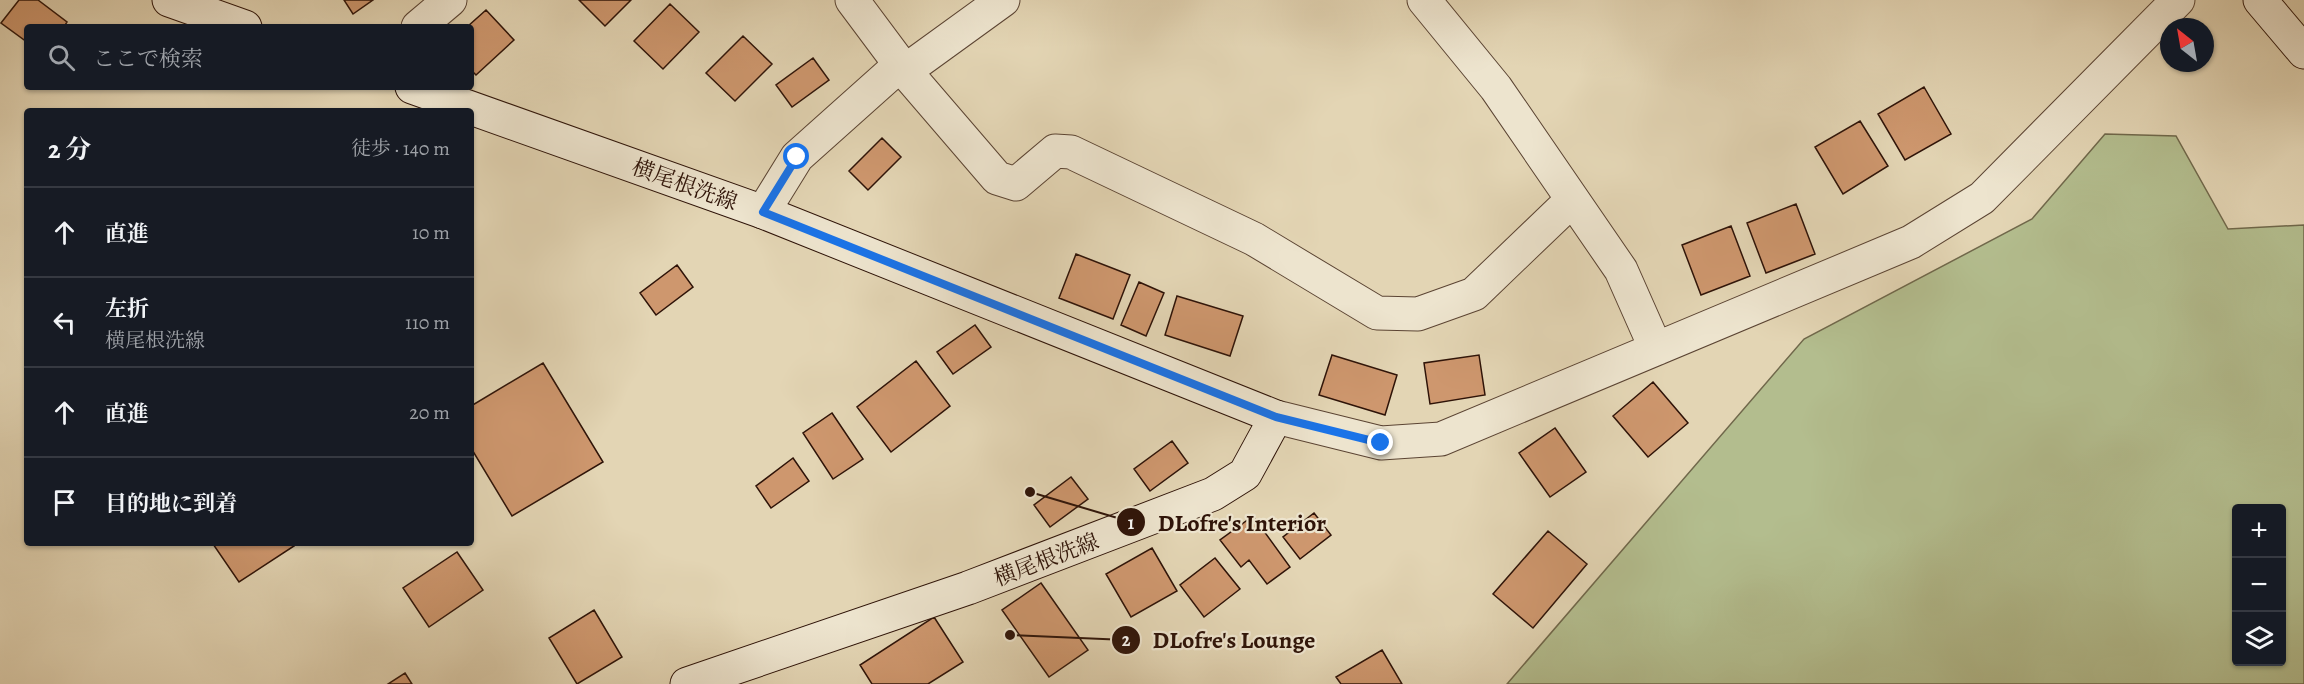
<!DOCTYPE html>
<html lang="ja">
<head>
<meta charset="utf-8">
<style>
  :root { --surface:#171b24; --page:#242831; --text:#f1f3f6; --muted:#9ea1a6; --line:#363941 }
  body { margin:0; font-family:Alegreya,"Noto Serif JP",serif; background:var(--page); color:var(--text) }
  .controls { position:absolute; right:18px; bottom:18px; display:grid; overflow:hidden; border-radius:6px; box-shadow:0 2px 4px #0004 }
  .controls button { width:54px; height:54px; display:grid; place-items:center; padding:0; border:0; border-bottom:2px solid var(--line); background:var(--surface); color:var(--text); font:30px sans-serif }
  .compass { position:absolute; left:2160px; top:18px; width:54px; height:54px; border-radius:50%; background:var(--surface); box-shadow:0 2px 4px #0004; rotate:329deg }
  .stop { position:absolute; width:18px; height:18px; margin:-14px; border:4px solid #1a73e8; border-radius:50%; background:#fff }
  .stop.end { background:#1a73e8; border-color:#fff; box-shadow:0 2px 6px #0008 }
  .list { margin:0; padding:0; list-style:none }
  h2 { display:flex; justify-content:space-between; align-items:center; height:78px; margin:0; padding:0 24px; font-size:26px }
  h2 small { font-size:20px; font-weight:400; color:var(--muted) }
  .list li { display:grid; grid-template-columns:39px 1fr auto; gap:18px; align-items:center; box-sizing:border-box; height:90px; padding:0 24px; border-top:2px solid var(--line) }
  .list b { display:block; font-size:22px; white-space:nowrap }
  .list p { margin:0; font-size:20px; white-space:nowrap; color:var(--muted) }
  .list em { font-size:20px; font-style:normal; color:var(--muted) }
  .icon { flex:none; width:33px; height:33px; fill:none; stroke:currentColor; stroke-width:2; stroke-linecap:round; stroke-linejoin:round }
  .map { position:relative; flex:none; width:2304px; height:684px; overflow:hidden }
  .search { position:absolute; background:var(--surface); box-shadow:0 2px 4px #0004; left:24px; top:24px; width:450px; height:66px; display:flex; align-items:center; gap:15px; box-sizing:border-box; padding:0 21px; border-radius:6px; color:var(--muted); font-size:22px }
  .panel { position:absolute; background:var(--surface); box-shadow:0 2px 4px #0004; left:24px; top:108px; width:450px; height:438px; border-radius:6px }
  .map>svg:first-child { display:block }
  .green { fill:#b3bd8e; stroke:#70684b; stroke-width:1.5; fill-rule:evenodd }
  .building { fill:#ce976e; stroke:#2e1308; stroke-width:1.5 }
  .lines { fill:none; stroke-linecap:round; stroke-linejoin:round }
  .street-casing { stroke:#5b4433; stroke-width:35 }
  .secondary-casing { stroke:#2e1308; stroke-width:35 }
  .street { stroke:#ede4ce; stroke-width:33 }
  .secondary { stroke:#ede4ce; stroke-width:33 }
  .route { stroke:#1a73e8; stroke-width:8 }
  .labels { text-anchor:middle; stroke-width:4.5; stroke-linejoin:round; paint-order:stroke }
  .street-label { font-size:22px; fill:#2e1308; stroke:#ede4ce }
  .leader { fill:none; stroke:#2e1308; stroke-width:2 }
  .callout-dot { fill:#2e1308; stroke:#ede4ce; stroke-width:2 }
  .mark-label { font-size:18px; text-anchor:middle; font-weight:bold; fill:#fff }
  .callout-label { font-size:24px; text-anchor:middle; font-weight:bold; fill:#2e1308; stroke:#ede4ce; stroke-width:4.5; stroke-linejoin:round; paint-order:stroke }
</style>
</head>
<body>
<div class="map">
<svg width="2304" height="684" viewBox="0 0 2304 684">
  <rect width="100%" height="100%" fill="#e3d5b4"/>
  <filter id="stains"><feTurbulence type="fractalNoise" baseFrequency=".00333" numOctaves="4"/><feColorMatrix values="0 0 0 0 .2 0 0 0 0 .09 0 0 0 0 .02 0 0 0 .5 -.17"/></filter>
  <radialGradient id="worn" r=".72"><stop offset=".6" stop-color="#630" stop-opacity="0"/><stop offset="1" stop-color="#630" stop-opacity=".3"/></radialGradient>
  <path class="green" d="M 2105,134 L 2176,136 L 2228,229 L 2304,225 L 2304,684 L 1507,684 L 1804,339 L 2032,219 ZM 2236,508 L 2282,508 L 2282,662 L 2236,662 Z"/>
  <path class="building" d="M 19,0 L 38,0 L 67,22 L 64,27 L 27,27 L 27,42 L 1,23 Z
    M 344,0 L 373,0 L 353,14 Z
    M 579,0 L 631,0 L 605,26 Z
    M 670,4 L 699,32 L 663,69 L 634,41 Z
    M 486,10 L 514,40 L 476,75 L 471,70 L 471,27 L 467,27 Z
    M 743,36 L 772,64 L 735,101 L 706,73 Z
    M 813,58 L 829,80 L 792,107 L 776,85 Z
    M 1924,87 L 1951,134 L 1905,160 L 1878,114 Z
    M 1860,121 L 1888,166 L 1843,194 L 1815,147 Z
    M 882,138 L 901,157 L 868,190 L 849,171 Z
    M 1796,204 L 1815,254 L 1766,273 L 1747,223 Z
    M 1731,226 L 1750,276 L 1701,295 L 1682,245 Z
    M 1076,254 L 1130,275 L 1113,319 L 1059,298 Z
    M 677,265 L 693,287 L 656,315 L 640,293 Z
    M 1139,282 L 1164,293 L 1146,336 L 1121,325 Z
    M 1177,296 L 1243,316 L 1230,356 L 1165,335 Z
    M 975,325 L 991,347 L 953,374 L 937,352 Z
    M 1332,355 L 1397,375 L 1385,415 L 1319,395 Z
    M 1479,355 L 1485,395 L 1430,404 L 1424,363 Z
    M 916,361 L 950,406 L 891,452 L 857,407 Z
    M 543,363 L 603,462 L 512,516 L 471,448 L 471,406 Z
    M 1653,382 L 1688,423 L 1648,457 L 1613,416 Z
    M 832,413 L 863,459 L 833,479 L 803,433 Z
    M 1555,428 L 1586,472 L 1550,497 L 1519,453 Z
    M 1172,441 L 1188,463 L 1150,491 L 1134,469 Z
    M 793,458 L 809,481 L 771,508 L 756,486 Z
    M 1071,477 L 1088,499 L 1050,527 L 1034,505 Z
    M 1314,513 L 1331,535 L 1300,559 L 1283,537 Z
    M 1253,516 L 1290,567 L 1267,584 L 1249,560 L 1241,567 L 1220,540 Z
    M 1548,531 L 1587,564 L 1533,628 L 1493,594 Z
    M 292,543 L 294,546 L 239,582 L 213,544 Z
    M 1152,548 L 1177,591 L 1131,617 L 1106,574 Z
    M 457,552 L 483,590 L 429,627 L 403,588 Z
    M 1215,558 L 1240,589 L 1204,617 L 1180,585 Z
    M 1041,583 L 1088,650 L 1049,677 L 1002,610 Z
    M 594,610 L 622,657 L 577,684 L 549,638 Z
    M 934,617 L 963,662 L 928,684 L 872,684 L 860,665 Z
    M 1382,650 L 1402,684 L 1341,684 L 1336,677 Z
    M 405,673 L 412,684 L 388,684 Z"/>
  <g class="lines">
    <defs>
      <path id="street" d="M 852,0 L 905,71 L 997,178 L 1016,184 L 1055,151 L 1071,152 L 1254,239 L 1377,313 L 1418,314 L 1474,294 L 1572,200
        M 1424,0 L 1496,88 L 1621,270 L 1656,349
        M 418,27 L 450,0
        M 763,212 L 797,157 L 891,73 L 905,71 L 1003,0
        M 1276,417 L 1381,443 L 1441,439 L 1911,242 L 1982,198 L 2178,0"/>
      <path id="secondary" d="M 169,0 L 245,27
        M 2260,0 L 2304,52
        M 412,87 L 763,212 L 1276,417 L 1245,474 L 1213,494 L 968,588 L 687,684"/>
    </defs>
    <use href="#street" class="street-casing"/>
    <use href="#secondary" class="secondary-casing"/>
    <use href="#street" class="street"/>
    <use href="#secondary" class="secondary"/>
  </g>
  <g class="lines">
    <path class="route" d="M 797,157 L 763,212 L 1276,417 L 1381,443"/>
  </g>
  <g class="labels">
    <g class="street-label">
      <text transform="translate(685 184) rotate(20)" y="8">横尾根洗線</text>
      <text transform="translate(1046 559) rotate(-21)" y="8">横尾根洗線</text>
    </g>
  </g>
  <path class="leader" d="M1030 492L1131 522M1010 635L1126 640"/>
  <g class="callout-dot">
    <circle cx="1030" cy="492" r="6"/>
    <circle cx="1010" cy="635" r="6"/>
    <circle cx="1131" cy="522" r="15"/>
    <circle cx="1126" cy="640" r="15"/>
  </g>
  <g class="mark-label">
    <text x="1131" y="529">1</text>
    <text x="1126" y="646">2</text>
  </g>
  <g class="callout-label">
    <text x="1242" y="531">DLofre's Interior</text>
    <text x="1234" y="648">DLofre's Lounge</text>
  </g>
  <rect width="100%" height="100%" filter="url(#stains)"/>
  <rect width="100%" height="100%" fill="url(#worn)"/>
</svg>
<div class="controls">
<button>+</button>
<button>−</button>
<button><svg class="icon" aria-label="layers" viewBox="0 0 24 24"><path d="M12 4l9 5-9 5-9-5zM3 14l9 5 9-5"/></svg></button>
</div>
<svg class="compass" viewBox="-18 -18 36 36"><path d="M0-13l5 13h-10z" fill="#e53935"/><path d="M0 13l5-13h-10z" fill="#9ea1a6"/></svg>
<div class="stop" style="left:797px;top:157px"></div>
<div class="stop end" style="left:1381px;top:443px"></div>
<div class="search"><svg class="icon" aria-label="search" viewBox="0 0 24 24"><circle cx="10" cy="10" r="6"/><path d="M15 15l6 6"/></svg>ここで検索</div>
<section class="panel">
<h2>2 分<small>徒歩 · 140 m</small></h2>
<ul class="list">
<li><svg class="icon" aria-label="ahead" viewBox="0 0 24 24"><path d="M12 20V5M6 11l6-6 6 6"/></svg><div><b>直進</b></div><em>10 m</em></li>
<li><svg class="icon" aria-label="left" viewBox="0 0 24 24"><path d="M17 20v-9H6M10 6l-5 5 5 5"/></svg><div><b>左折</b><p>横尾根洗線</p></div><em>110 m</em></li>
<li><svg class="icon" aria-label="ahead" viewBox="0 0 24 24"><path d="M12 20V5M6 11l6-6 6 6"/></svg><div><b>直進</b></div><em>20 m</em></li>
<li><svg class="icon" aria-label="arrive" viewBox="0 0 24 24"><path d="M6 21V4h12l-3 4 3 4H6"/></svg><div><b>目的地に到着</b></div></li>
</ul>
</section>
</div>
</body>
</html>
